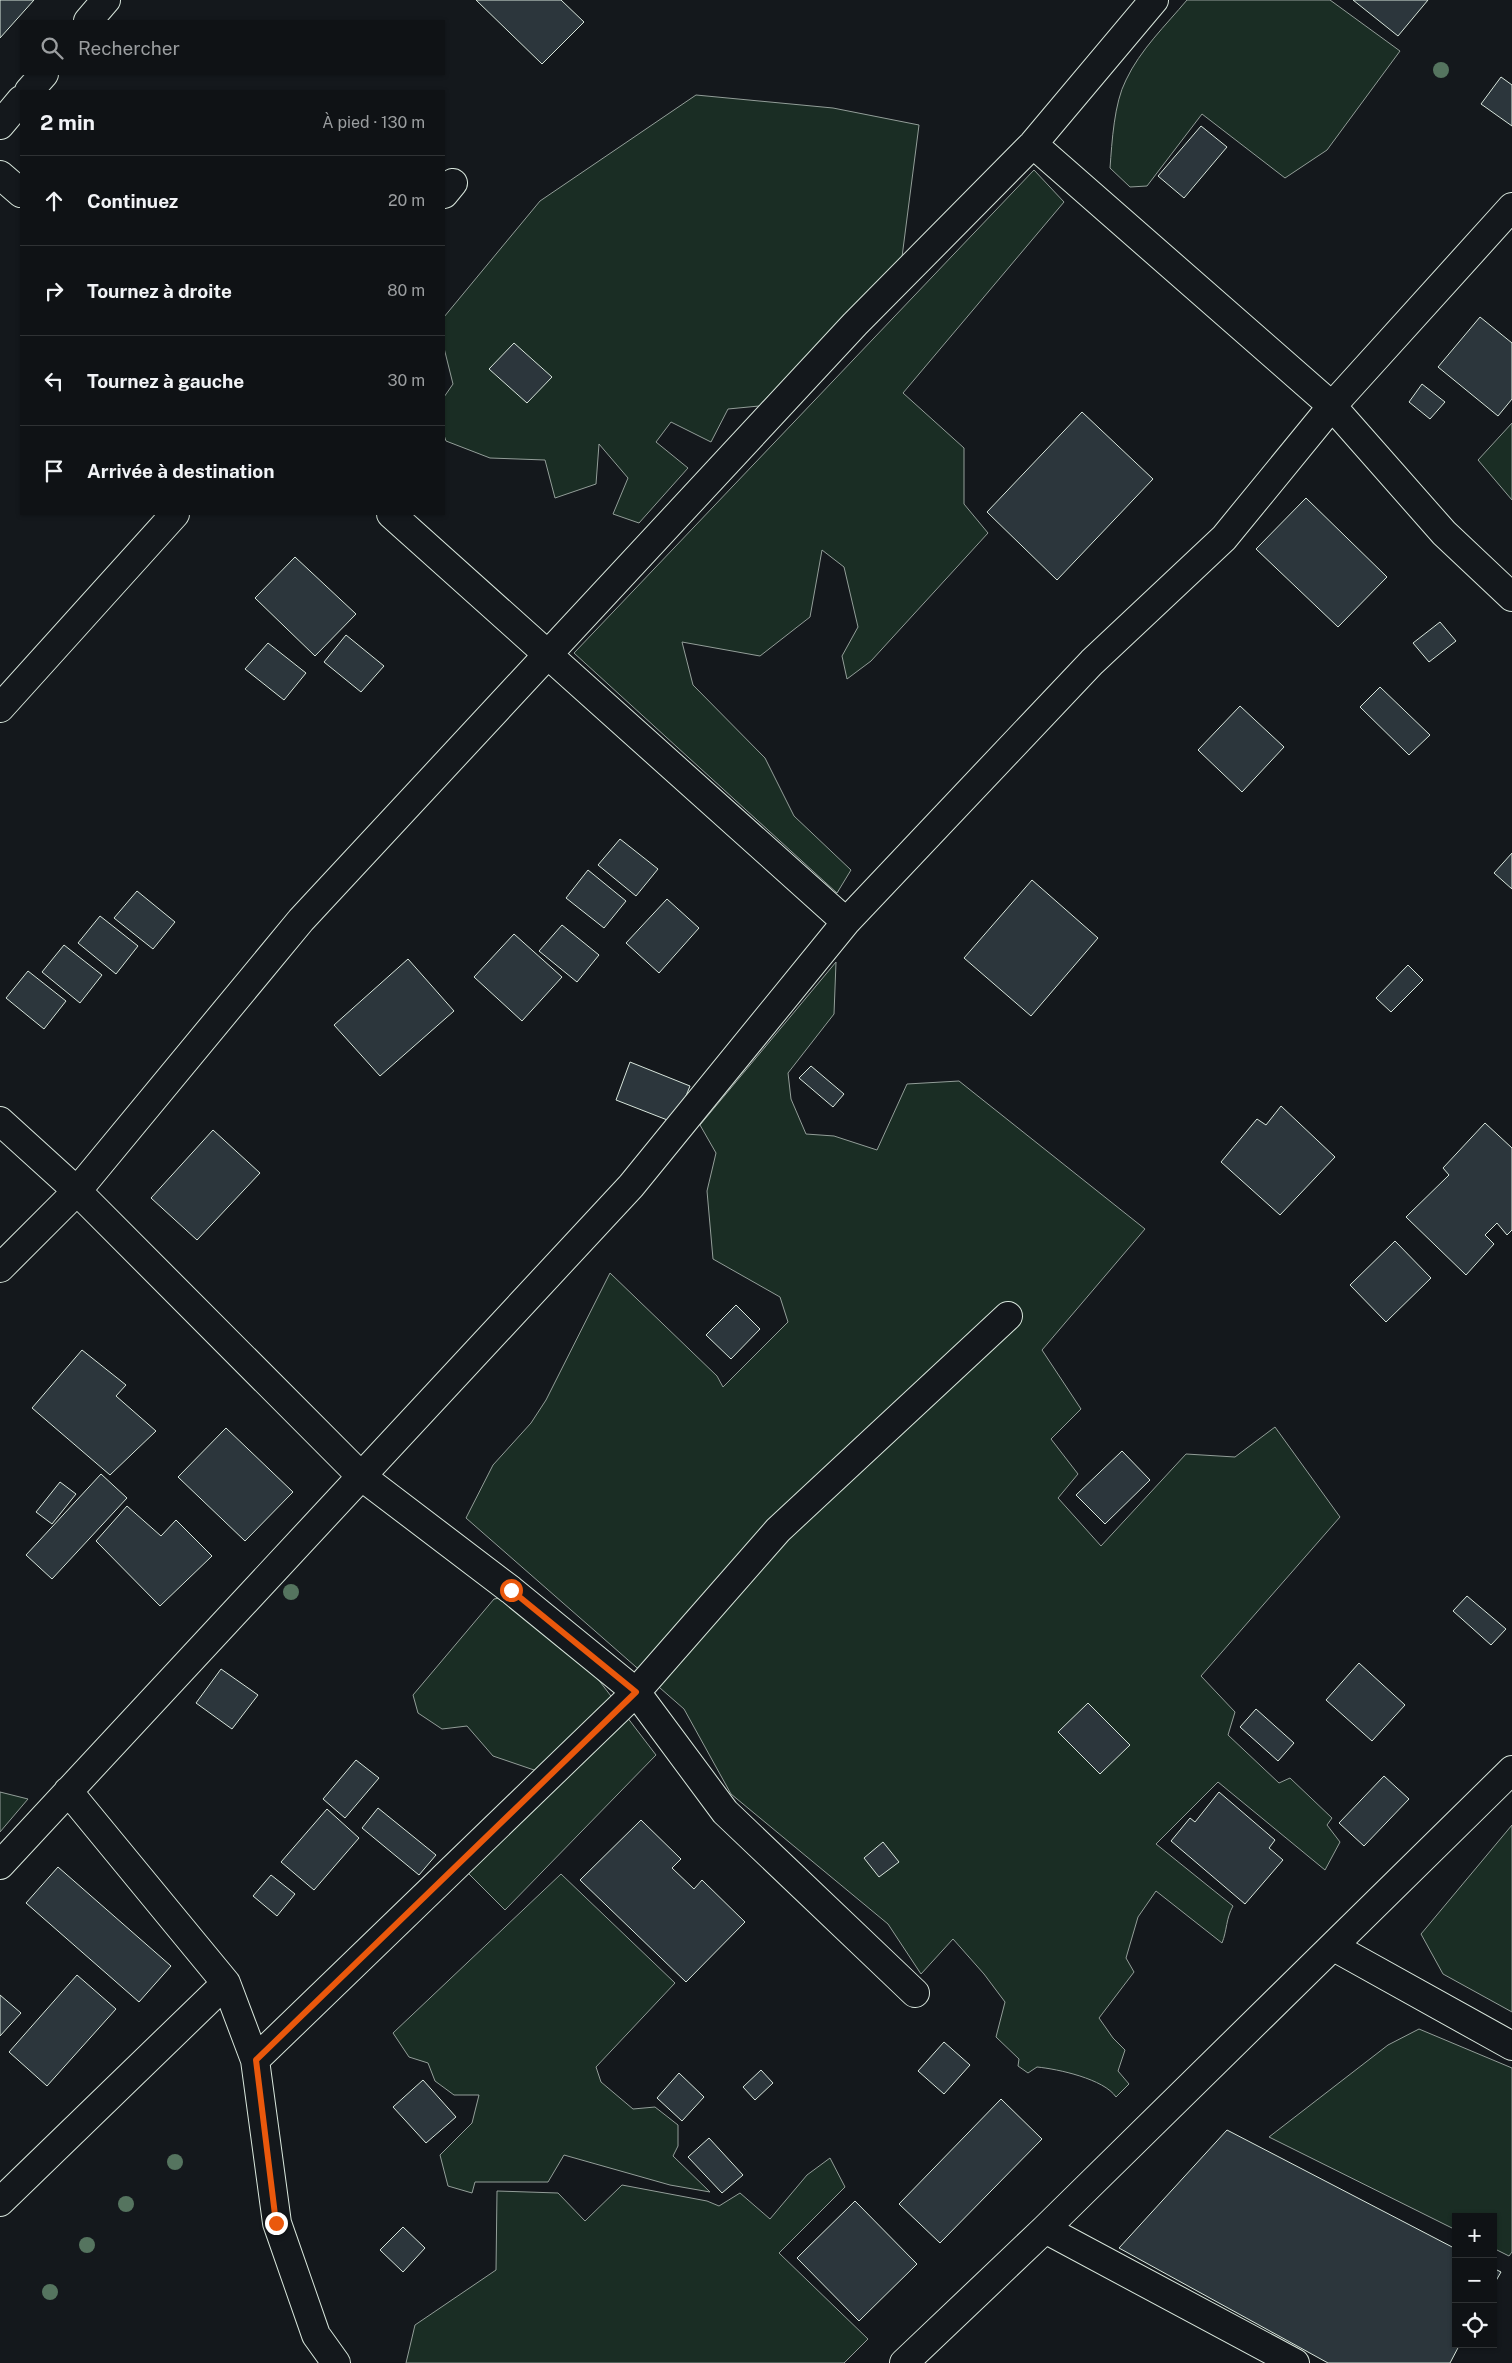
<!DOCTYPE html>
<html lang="fr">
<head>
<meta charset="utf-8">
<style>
  :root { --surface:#0f1215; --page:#181b1e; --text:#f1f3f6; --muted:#9b9ea0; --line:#2f3234 }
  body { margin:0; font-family:"Public Sans",sans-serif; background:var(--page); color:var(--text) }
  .controls { position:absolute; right:15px; bottom:15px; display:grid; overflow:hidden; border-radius:0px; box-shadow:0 1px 4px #0004 }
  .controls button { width:45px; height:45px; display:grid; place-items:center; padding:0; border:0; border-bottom:1px solid var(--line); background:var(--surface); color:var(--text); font:25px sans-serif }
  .stop { position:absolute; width:15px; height:15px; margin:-11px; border:4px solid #ea580c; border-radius:50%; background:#fff }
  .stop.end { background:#ea580c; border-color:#fff; box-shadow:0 1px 5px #0008 }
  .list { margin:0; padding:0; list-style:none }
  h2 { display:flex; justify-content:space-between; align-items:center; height:65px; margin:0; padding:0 20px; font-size:21px }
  h2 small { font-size:16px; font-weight:400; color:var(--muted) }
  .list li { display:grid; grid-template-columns:32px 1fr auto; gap:15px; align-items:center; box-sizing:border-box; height:90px; padding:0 20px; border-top:1px solid var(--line) }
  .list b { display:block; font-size:19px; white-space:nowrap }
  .list em { font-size:16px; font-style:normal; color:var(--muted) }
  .icon { flex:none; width:28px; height:28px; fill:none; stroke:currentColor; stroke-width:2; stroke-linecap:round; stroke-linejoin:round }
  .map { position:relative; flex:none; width:1512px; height:2363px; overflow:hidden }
  .search { position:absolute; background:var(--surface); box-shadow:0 1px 4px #0004; left:20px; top:20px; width:425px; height:55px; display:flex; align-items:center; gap:12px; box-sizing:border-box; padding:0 18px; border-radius:0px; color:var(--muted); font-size:19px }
  .panel { position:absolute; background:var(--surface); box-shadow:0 1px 4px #0004; left:20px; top:90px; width:425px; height:425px; border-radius:0px }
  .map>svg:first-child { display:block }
  .green { fill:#1a2d24; stroke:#939e99 }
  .building { fill:#2c363c; stroke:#d8e6dc }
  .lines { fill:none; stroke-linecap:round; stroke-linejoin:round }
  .minor-casing { stroke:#d8e6dc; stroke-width:30 }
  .minor { stroke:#14181c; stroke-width:28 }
  .tree { fill:#55745f }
  .route { stroke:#ea580c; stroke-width:6 }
</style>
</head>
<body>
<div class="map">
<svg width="1512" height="2363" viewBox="0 0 1512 2363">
  <rect width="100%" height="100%" fill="#14181c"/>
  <path class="green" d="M 1187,0 L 1330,0 L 1400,51 L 1327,150 L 1285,178 L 1202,114 L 1147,186 L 1130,187 L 1110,168 C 1112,142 1114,103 1126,80 C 1140,50 1166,25 1187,0 Z
    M 696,95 L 833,108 L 919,125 L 902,257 L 759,406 L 728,409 L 711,442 L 671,422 L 656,442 L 688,468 L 639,523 L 613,514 L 628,478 L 599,444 L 596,484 L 555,498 L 545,460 L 490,458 L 446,441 L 444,435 L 444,397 L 453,384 L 444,348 L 444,317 L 540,201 Z
    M 1034,170 L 1064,202 L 903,393 L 964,448 L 964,504 L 988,533 L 871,661 L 847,679 L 842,656 L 858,627 L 844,567 L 822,550 L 810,617 L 760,656 L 682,642 L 693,685 L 765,758 L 794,816 L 851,870 L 837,893 L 574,653 Z
    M 1512,423 L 1512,500 L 1478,460 Z
    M 836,962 L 834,1014 L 788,1073 L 791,1099 L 806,1134 L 834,1136 L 877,1150 L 907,1084 L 959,1081 L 1145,1229 L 1042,1350 L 1081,1409 L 1051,1439 L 1078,1474 L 1058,1498 L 1101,1546 L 1186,1454 L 1235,1457 L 1275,1427 L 1340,1517 L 1201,1676 L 1235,1712 L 1228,1735 L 1279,1783 L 1290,1778 L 1332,1818 L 1327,1825 L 1340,1842 L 1325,1870 L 1218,1782 L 1156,1844 L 1233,1906 C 1226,1918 1227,1931 1222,1943 L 1156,1891 L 1138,1917 L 1126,1958 L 1134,1972 L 1099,2018 L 1113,2038 L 1125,2050 L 1118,2071 L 1129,2084 L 1116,2097 C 1104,2079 1058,2069 1037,2067 L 1028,2073 L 1018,2066 L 1019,2059 L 996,2037 L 1005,2002 L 984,1974 L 953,1939 L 921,1974 L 888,1924 L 731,1794 L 684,1709 L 466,1518 L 493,1465 L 531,1423 L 546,1400 L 610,1273 L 717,1376 L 723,1387 L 788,1322 L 780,1297 L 713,1259 L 707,1191 L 716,1153 L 700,1125 Z
    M 511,1596 L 557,1633 L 552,1642 L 588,1666 L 656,1755 L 505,1910 L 467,1872 L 537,1771 L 493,1756 L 467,1726 L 442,1729 L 418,1713 L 413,1695 L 494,1599 Z
    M 0,1792 L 28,1799 L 0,1832 Z
    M 1512,1825 L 1512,2012 L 1443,1974 L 1421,1934 Z
    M 561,1874 L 675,1983 L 596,2067 L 601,2082 L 633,2109 L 655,2107 L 678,2125 L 678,2146 L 673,2156 L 710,2192 L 670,2185 L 564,2155 L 548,2182 L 475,2182 L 472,2193 L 448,2186 L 440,2155 L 472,2123 L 479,2095 L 454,2095 L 435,2081 L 428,2063 L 409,2057 L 393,2033 Z
    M 1419,2029 L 1512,2068 L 1512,2252 L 1509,2256 L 1493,2248 L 1493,2217 L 1456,2217 L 1456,2230 L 1269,2137 L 1388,2045 Z
    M 830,2158 L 845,2187 L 779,2253 L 868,2339 L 844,2363 L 406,2363 L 415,2325 L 496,2270 L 497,2191 L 558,2193 L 585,2221 L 622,2185 L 707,2201 L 719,2206 L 740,2193 L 770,2219 L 807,2175 Z"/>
  <path class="building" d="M 0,0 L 34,0 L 0,38 Z
    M 476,0 L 561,0 L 584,22 L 542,64 Z
    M 1353,0 L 1428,0 L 1398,36 Z
    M 1501,77 L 1512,85 L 1512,126 L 1481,104 Z
    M 1201,126 L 1227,147 L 1184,198 L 1158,176 Z
    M 1480,317 L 1512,343 L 1512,399 L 1498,416 L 1438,367 Z
    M 514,343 L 552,377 L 527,403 L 489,369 Z
    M 1422,384 L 1445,402 L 1430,419 L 1409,402 Z
    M 1082,412 L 1153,479 L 1057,580 L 987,512 Z
    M 1306,498 L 1387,577 L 1338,627 L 1256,549 Z
    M 295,557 L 356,614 L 315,656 L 255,598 Z
    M 1440,622 L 1456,641 L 1429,662 L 1413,643 Z
    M 346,635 L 384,666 L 361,692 L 324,662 Z
    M 268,643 L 306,673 L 284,700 L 245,669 Z
    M 1380,687 L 1430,735 L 1409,755 L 1360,707 Z
    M 1240,706 L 1284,747 L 1242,792 L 1198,750 Z
    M 620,839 L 658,869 L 636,896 L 598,865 Z
    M 1512,853 L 1512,889 L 1494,873 Z
    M 588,870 L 626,901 L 604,928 L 566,898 Z
    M 1032,880 L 1098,938 L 1031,1016 L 964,958 Z
    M 137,891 L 175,922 L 153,949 L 114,918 Z
    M 667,899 L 699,928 L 659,973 L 626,943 Z
    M 100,916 L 138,946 L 116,974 L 78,943 Z
    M 562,925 L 599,955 L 577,982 L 539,951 Z
    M 514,934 L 562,977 L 522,1021 L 474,977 Z
    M 64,945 L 102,975 L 80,1003 L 42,972 Z
    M 408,959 L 454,1011 L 380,1076 L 334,1025 Z
    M 1408,965 L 1423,980 L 1391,1012 L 1376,998 Z
    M 28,971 L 66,1001 L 44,1029 L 6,998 Z
    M 630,1062 L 690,1086 L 675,1123 L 616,1100 Z
    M 811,1066 L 844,1094 L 833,1107 L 799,1078 Z
    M 1281,1106 L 1335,1157 L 1280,1215 L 1221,1162 L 1257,1119 L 1266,1125 Z
    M 1485,1123 L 1512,1148 L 1512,1230 L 1507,1235 L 1497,1223 L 1485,1235 L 1494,1244 L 1466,1275 L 1406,1217 L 1449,1175 L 1443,1168 Z
    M 213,1130 L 260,1173 L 197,1240 L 151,1198 Z
    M 1395,1241 L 1431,1278 L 1386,1322 L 1350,1285 Z
    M 736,1305 L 760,1329 L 731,1359 L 706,1335 Z
    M 82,1350 L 126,1385 L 116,1396 L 156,1431 L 110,1475 L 32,1408 Z
    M 226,1428 L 293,1492 L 245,1541 L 178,1477 Z
    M 1122,1451 L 1150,1480 L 1105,1524 L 1076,1495 Z
    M 101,1474 L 127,1498 L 52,1579 L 26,1555 Z
    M 60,1482 L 76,1494 L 52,1524 L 36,1512 Z
    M 127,1506 L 161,1536 L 176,1520 L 212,1556 L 160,1606 L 96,1541 Z
    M 1467,1596 L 1506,1629 L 1491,1645 L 1453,1611 Z
    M 1359,1663 L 1405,1705 L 1372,1741 L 1326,1700 Z
    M 221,1669 L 258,1695 L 232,1729 L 196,1703 Z
    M 1088,1703 L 1130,1745 L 1100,1774 L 1058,1732 Z
    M 1256,1709 L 1294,1743 L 1278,1761 L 1240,1727 Z
    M 356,1760 L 379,1778 L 345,1818 L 323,1799 Z
    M 1384,1776 L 1409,1799 L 1364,1846 L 1339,1823 Z
    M 1219,1792 L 1275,1840 L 1269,1848 L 1283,1860 L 1245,1904 L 1171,1841 L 1190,1818 L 1195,1822 Z
    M 378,1808 L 436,1855 L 419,1875 L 362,1828 Z
    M 327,1809 L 359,1838 L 314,1890 L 281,1862 Z
    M 641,1820 L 681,1859 L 672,1868 L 694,1889 L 702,1880 L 745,1922 L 686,1982 L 580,1880 Z
    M 883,1842 L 899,1862 L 879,1877 L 864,1858 Z
    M 58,1867 L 171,1966 L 139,2002 L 26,1903 Z
    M 271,1875 L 295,1894 L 277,1916 L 253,1896 Z
    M 77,1975 L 116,2009 L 47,2086 L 9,2052 Z
    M 0,1995 L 21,2013 L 0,2036 Z
    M 944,2042 L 970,2065 L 944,2094 L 918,2071 Z
    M 761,2070 L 773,2083 L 755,2100 L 743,2087 Z
    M 679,2073 L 704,2097 L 682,2121 L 657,2098 Z
    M 423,2080 L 456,2117 L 426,2143 L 393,2107 Z
    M 1001,2099 L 1042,2139 L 940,2243 L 899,2204 Z
    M 1227,2130 L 1456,2249 L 1456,2344 L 1460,2344 L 1450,2363 L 1328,2363 L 1119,2248 Z
    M 709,2138 L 743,2175 L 722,2193 L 688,2157 Z
    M 855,2201 L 917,2264 L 859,2321 L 797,2258 Z
    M 403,2227 L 425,2248 L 403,2272 L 380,2250 Z
    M 1493,2268 L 1501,2272 L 1493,2286 Z"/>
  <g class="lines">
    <defs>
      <path id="minor" d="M 88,21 L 106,0
        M 29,91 L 44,74
        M 0,125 L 21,100
        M 1033,144 L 1332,406 L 1444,533 L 1512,597
        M 0,175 L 21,193
        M 444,194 L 453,183
        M 391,514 L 846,922
        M 0,708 L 175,514
        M 0,1121 L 77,1191 L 361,1476 L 511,1590 L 636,1692 L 725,1812 L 915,1993
        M 0,1268 L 77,1191 L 301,920 L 855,324 L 1033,144 L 1154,0
        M 68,1791 L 226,1983 L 255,2060 L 277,2223 L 316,2335 L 336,2363
        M 0,1865 L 631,1186 L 846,922 L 1092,662 L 1224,538 L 1332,406 L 1512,207
        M 1334,1947 L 1512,2046
        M 255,2060 L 636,1692 L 778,1530 L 1008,1316
        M 0,2202 L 226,1983
        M 1045,2229 L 1295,2363
        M 904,2363 L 1045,2229 L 1512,1770"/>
    </defs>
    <use href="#minor" class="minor-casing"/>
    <use href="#minor" class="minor"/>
  </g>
  <g class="tree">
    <circle cx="1441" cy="70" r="8"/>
    <circle cx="291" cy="1592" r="8"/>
    <circle cx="175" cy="2162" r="8"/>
    <circle cx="126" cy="2204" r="8"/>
    <circle cx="87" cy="2245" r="8"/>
    <circle cx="50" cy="2292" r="8"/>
  </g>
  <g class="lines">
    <path class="route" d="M 276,2223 L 256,2060 L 636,1692 L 511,1590"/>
  </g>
</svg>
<div class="controls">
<button>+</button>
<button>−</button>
<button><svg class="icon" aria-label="locate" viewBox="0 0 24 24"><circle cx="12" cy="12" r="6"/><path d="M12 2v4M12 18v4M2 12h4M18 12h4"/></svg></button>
</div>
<div class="stop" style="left:511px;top:1590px"></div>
<div class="stop end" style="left:276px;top:2223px"></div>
<div class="search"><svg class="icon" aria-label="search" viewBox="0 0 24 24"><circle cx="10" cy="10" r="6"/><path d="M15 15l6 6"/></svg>Rechercher</div>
<section class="panel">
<h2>2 min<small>À pied · 130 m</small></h2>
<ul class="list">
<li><svg class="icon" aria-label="ahead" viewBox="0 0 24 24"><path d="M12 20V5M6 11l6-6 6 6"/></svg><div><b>Continuez</b></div><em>20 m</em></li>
<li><svg class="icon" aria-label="right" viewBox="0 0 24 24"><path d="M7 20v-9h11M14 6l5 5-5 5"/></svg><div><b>Tournez à droite</b></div><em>80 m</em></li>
<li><svg class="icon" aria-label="left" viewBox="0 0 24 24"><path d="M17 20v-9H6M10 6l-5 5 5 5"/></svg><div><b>Tournez à gauche</b></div><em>30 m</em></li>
<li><svg class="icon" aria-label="arrive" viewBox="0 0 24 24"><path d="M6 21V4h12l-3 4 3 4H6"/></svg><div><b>Arrivée à destination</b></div></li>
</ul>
</section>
</div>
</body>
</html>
